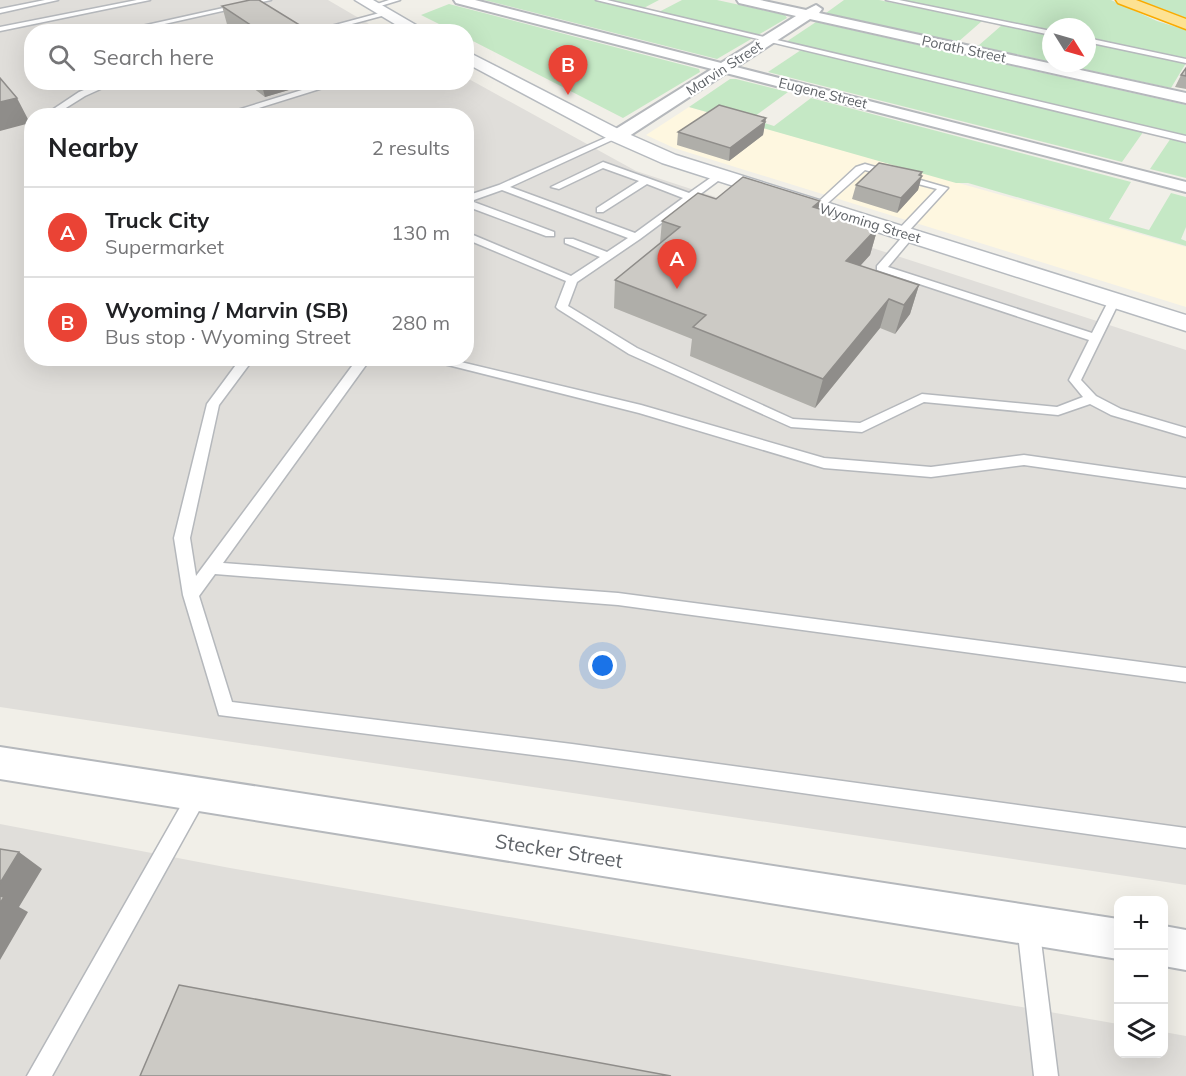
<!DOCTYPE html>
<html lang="en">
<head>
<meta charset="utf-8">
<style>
  :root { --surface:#fff; --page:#f6f6f6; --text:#202124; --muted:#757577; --line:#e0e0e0; --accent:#ea4335 }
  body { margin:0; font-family:Mulish,sans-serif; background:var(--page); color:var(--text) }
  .controls { position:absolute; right:18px; bottom:18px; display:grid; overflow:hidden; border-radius:12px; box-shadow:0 6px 24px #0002 }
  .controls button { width:54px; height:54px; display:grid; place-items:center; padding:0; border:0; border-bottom:2px solid var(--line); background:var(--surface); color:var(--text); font:30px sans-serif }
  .compass { position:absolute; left:1042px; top:18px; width:54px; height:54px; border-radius:50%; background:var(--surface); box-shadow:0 6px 24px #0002; rotate:127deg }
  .you { position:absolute; left:603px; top:666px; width:21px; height:21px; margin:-15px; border:4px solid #fff; border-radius:50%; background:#1a73e8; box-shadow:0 0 0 9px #1a73e833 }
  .badge { display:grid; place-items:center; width:39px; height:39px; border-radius:50%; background:var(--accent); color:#fff; font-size:20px; font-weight:700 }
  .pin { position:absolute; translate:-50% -50px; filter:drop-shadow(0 2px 3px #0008) }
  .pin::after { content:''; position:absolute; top:32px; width:21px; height:18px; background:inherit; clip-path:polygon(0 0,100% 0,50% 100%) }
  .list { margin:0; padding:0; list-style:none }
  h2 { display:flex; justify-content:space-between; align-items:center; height:78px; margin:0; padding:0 24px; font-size:26px }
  h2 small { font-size:20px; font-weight:400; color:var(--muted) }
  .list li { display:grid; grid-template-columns:39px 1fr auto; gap:18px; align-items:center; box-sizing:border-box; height:90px; padding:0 24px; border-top:2px solid var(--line) }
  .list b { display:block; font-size:22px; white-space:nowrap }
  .list p { margin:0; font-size:20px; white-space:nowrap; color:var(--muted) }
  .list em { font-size:20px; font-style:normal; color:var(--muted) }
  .icon { flex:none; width:33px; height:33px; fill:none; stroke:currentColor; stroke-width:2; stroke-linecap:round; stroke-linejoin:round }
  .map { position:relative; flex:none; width:1186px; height:1076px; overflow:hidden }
  .search { position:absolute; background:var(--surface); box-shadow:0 6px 24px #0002; left:24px; top:24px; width:450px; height:66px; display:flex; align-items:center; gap:15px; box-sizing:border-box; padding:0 21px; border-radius:24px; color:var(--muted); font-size:22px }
  .panel { position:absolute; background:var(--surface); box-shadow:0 6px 24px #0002; left:24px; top:108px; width:450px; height:258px; border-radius:24px }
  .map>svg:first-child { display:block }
  .commercial { fill:#fef7e0 }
  .industrial { fill:#e0deda; fill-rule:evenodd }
  .green { fill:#c5e8c5 }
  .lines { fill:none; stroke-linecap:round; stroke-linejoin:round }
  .lane-casing { stroke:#b5b8bc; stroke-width:3 }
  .street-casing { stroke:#b5b8bc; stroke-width:4 }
  .secondary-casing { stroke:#b6babf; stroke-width:3 }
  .highway-casing { stroke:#f9ab00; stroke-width:3 }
  .lane { fill:#fff; fill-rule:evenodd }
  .street { fill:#fff; fill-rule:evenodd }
  .secondary { fill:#fff; fill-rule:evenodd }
  .highway { fill:#fde293; fill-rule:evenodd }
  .wall { fill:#afaea9 }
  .shaded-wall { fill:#8f8d8a }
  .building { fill:#cccac5; stroke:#8f8d8a; stroke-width:1.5 }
  .labels { text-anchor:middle; stroke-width:4.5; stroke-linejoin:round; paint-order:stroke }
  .far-street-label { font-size:14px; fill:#5f6368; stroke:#fff }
  .near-street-label { font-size:20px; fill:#5f6368; stroke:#fff }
</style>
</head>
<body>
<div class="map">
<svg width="1186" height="1076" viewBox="0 0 1186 1076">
  <rect width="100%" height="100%" fill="#f1efe8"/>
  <path class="commercial" d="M 689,107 L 1186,247 L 1186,307 L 674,148 L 646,135 Z"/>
  <path class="industrial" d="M 0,0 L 328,0 L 381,31 L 32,32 L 32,82 L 466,82 L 467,78 L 636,171 L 1186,350 L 1186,885 L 0,707 ZM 32,116 L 466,116 L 466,358 L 32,358 Z
    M 0,824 L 230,868 L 1118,1024 L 1118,1054 L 1164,1054 L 1164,1032 L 1186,1036 L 1186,1076 L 0,1076 Z"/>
  <path class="green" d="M 484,0 L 659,0 L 640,10 L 655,14 L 682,0 L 717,0 L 785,15 L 787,18 L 717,59 Z
    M 844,0 L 879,0 L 982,21 L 958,42 L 826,13 Z
    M 901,0 L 1111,0 L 1157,21 L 1186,30 L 1186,58 L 1087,38 L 1087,27 L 1051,27 L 1051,31 Z
    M 1139,0 L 1186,0 L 1186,18 Z
    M 449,4 L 699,69 L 700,72 L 623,118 L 467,38 L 466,32 L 453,31 L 421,15 Z
    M 816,22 L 1186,105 L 1186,178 L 1150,169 L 1173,135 L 1146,128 L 1122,162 L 768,72 L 804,48 L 786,42 Z
    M 1002,25 L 1051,35 L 1051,62 L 978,46 Z
    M 1087,42 L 1186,63 L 1171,88 L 1056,63 L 1087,63 Z
    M 730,79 L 736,79 L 788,92 L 751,119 L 774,126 L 811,98 L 1131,182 L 1109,219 L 1149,230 L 1171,193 L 1186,197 L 1186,227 L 1181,239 L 1186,241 L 1186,246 L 968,183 L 956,183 L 689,107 Z"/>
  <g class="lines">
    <defs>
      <path id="lane" d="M 45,0 L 58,0 L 0,13 L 0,9 Z
        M 137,0 L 150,0 L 0,31 L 0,27 Z
        M 259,0 L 271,0 L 151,27 L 156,32 L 148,32 L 142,26 Z
        M 389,0 L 400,0 L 374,8 L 371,6 Z
        M 596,0 L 607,0 L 1186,136 L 1186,142 Z
        M 886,0 L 899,0 L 1051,31 L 1051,35 Z
        M 387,11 L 389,14 L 322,32 L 309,32 Z
        M 1087,38 L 1186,59 L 1186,63 L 1087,42 Z
        M 104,82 L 116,82 L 85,96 L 61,111 L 65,116 L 56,116 L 52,110 L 79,92 Z
        M 328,82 L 342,82 L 233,116 L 218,116 Z
        M 614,134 L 621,136 L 510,187 L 635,233 L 683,198 L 647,184 L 603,212 L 597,212 L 597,208 L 639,181 L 603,168 L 559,189 L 551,187 L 603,162 L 689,193 L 716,174 L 722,174 L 722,178 L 640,239 L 577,282 L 568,306 L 637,348 L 793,419 L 860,423 L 922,394 L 1057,407 L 1083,397 L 1069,380 L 1089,340 L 877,270 L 877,266 L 904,235 L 897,235 L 897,231 L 937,189 L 865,170 L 821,209 L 815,209 L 815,205 L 856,167 L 865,164 L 948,188 L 906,234 L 914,236 L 888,267 L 1092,333 L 1110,298 L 1118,298 L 1120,300 L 1081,380 L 1096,396 L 1121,409 L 1186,428 L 1186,437 L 1111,415 L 1090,404 L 1058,415 L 924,402 L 862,432 L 791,427 L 629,354 L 558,309 L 556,307 L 566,281 L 466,239 L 466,232 L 571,276 L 600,257 L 565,243 L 565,239 L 573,239 L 607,252 L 628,238 L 502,190 L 471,201 L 554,232 L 554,236 L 546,236 L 466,206 L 466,196 L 499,185 Z
        M 241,358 L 254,358 L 219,405 L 190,538 L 196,576 L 358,358 L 371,358 L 223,563 L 618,593 L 1186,668 L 1186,682 L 618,605 L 215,574 L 199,596 L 232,702 L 572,744 L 1186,828 L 1186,848 L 572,760 L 219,715 L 183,595 L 174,538 L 207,404 Z
        M 420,358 L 444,358 L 641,405 L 824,458 L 931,467 L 1024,455 L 1186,478 L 1186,488 L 1024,465 L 931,477 L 824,468 L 639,413 Z
        M 198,785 L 205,788 L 207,794 L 205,800 L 52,1076 L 27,1076 L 191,788 Z
        M 1028,914 L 1035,918 L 1039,925 L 1058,1076 L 1034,1076 L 1017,925 L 1021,918 Z"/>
      <path id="street" d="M 454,0 L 475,0 L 721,63 L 796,16 L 739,3 L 737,0 L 760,0 L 806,10 L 816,5 L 822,9 L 819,13 L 1186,93 L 1186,103 L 810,19 L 736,67 L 1186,182 L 1186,192 L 726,73 L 623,140 L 611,140 L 609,136 L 611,132 L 712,69 L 456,3 Z
        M 0,747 L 1118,919 L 1118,959 L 0,779 Z
        M 1164,926 L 1186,930 L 1186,970 L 1164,966 Z"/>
      <path id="secondary" d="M 355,0 L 373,0 L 428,32 L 408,32 Z
        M 466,51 L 624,132 L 676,155 L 1186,315 L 1186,331 L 662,163 L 610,140 L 466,63 Z"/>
      <path id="highway" d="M 1116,0 L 1136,0 L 1186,19 L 1186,29 L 1118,3 Z"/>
    </defs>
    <use href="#lane" class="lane-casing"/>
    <use href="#street" class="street-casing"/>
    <use href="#secondary" class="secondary-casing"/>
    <use href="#highway" class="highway-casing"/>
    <use href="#lane" class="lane"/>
    <use href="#street" class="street"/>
    <use href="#secondary" class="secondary"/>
    <use href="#highway" class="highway"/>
  </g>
  <path class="wall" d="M 222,6 L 311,32 L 232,30 L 228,28 Z
    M 1186,68 L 1186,89 L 1175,87 L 1181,75 Z
    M 245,82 L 316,82 L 265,97 Z
    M 766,118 L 763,135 L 729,161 L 677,145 L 678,132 Z
    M 922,172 L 918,190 L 897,213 L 852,199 L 856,185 Z
    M 716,199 L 820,201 L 818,209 L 878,227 L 870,255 L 860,266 L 919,285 L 910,314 L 895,334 L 880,328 L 815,408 L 690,356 L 692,339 L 614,308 L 615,280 L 660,243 L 662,221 Z"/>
  <path class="shaded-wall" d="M 261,82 L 316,82 L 265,97 Z
    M 17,98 L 30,123 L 0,131 L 0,102 Z
    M 766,118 L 763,135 L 729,161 L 730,148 Z
    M 922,172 L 920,179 L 922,176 L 918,190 L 897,213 L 901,198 Z
    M 820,201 L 814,229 L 813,207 Z
    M 878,227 L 870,255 L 839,289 L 846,261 Z
    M 919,285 L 910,314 L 895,334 L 904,305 Z
    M 889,299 L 880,328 L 815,408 L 823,379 Z
    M 19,852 L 42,869 L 19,907 L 28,912 L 0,960 L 0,883 Z"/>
  <path class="building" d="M 250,0 L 259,0 L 311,32 L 227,32 L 252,26 L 222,6 Z
    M 1186,68 L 1186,76 L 1181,75 Z
    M 0,78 L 17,98 L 0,102 Z
    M 719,105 L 766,118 L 762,121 L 765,122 L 730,148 L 678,132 Z
    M 879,163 L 922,172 L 919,175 L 922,176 L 901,198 L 856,185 Z
    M 743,177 L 820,201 L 813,207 L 878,227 L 846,261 L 919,285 L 904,305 L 889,299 L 823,379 L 693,327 L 706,315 L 615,280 L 680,227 L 662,221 L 698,193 L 716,199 Z
    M 0,849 L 19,852 L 0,883 Z
    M 0,896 L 4,897 L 0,903 Z
    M 179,985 L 671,1076 L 140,1076 Z"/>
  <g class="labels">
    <g class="far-street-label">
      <text transform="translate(964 49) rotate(12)" y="5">Porath Street</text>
      <text transform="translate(724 68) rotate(-33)" y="5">Marvin Street</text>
      <text transform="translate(823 93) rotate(14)" y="5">Eugene Street</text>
      <text transform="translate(870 223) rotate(17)" y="5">Wyoming Street</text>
    </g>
    <g class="near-street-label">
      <text transform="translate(559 851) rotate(9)" y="7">Stecker Street</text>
    </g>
  </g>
</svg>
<div class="controls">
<button>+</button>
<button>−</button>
<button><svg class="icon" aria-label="layers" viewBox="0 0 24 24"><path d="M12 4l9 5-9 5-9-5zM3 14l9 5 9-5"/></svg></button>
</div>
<svg class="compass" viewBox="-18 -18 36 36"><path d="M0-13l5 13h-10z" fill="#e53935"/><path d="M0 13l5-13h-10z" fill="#757577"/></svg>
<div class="you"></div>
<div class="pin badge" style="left:677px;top:289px">A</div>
<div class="pin badge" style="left:568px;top:95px">B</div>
<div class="search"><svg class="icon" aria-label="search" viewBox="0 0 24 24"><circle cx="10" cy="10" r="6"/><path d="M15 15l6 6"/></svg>Search here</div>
<section class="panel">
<h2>Nearby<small>2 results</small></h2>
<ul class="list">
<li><span class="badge">A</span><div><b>Truck City</b><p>Supermarket</p></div><em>130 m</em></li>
<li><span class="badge">B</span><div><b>Wyoming / Marvin (SB)</b><p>Bus stop · Wyoming Street</p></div><em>280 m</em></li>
</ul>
</section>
</div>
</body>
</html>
